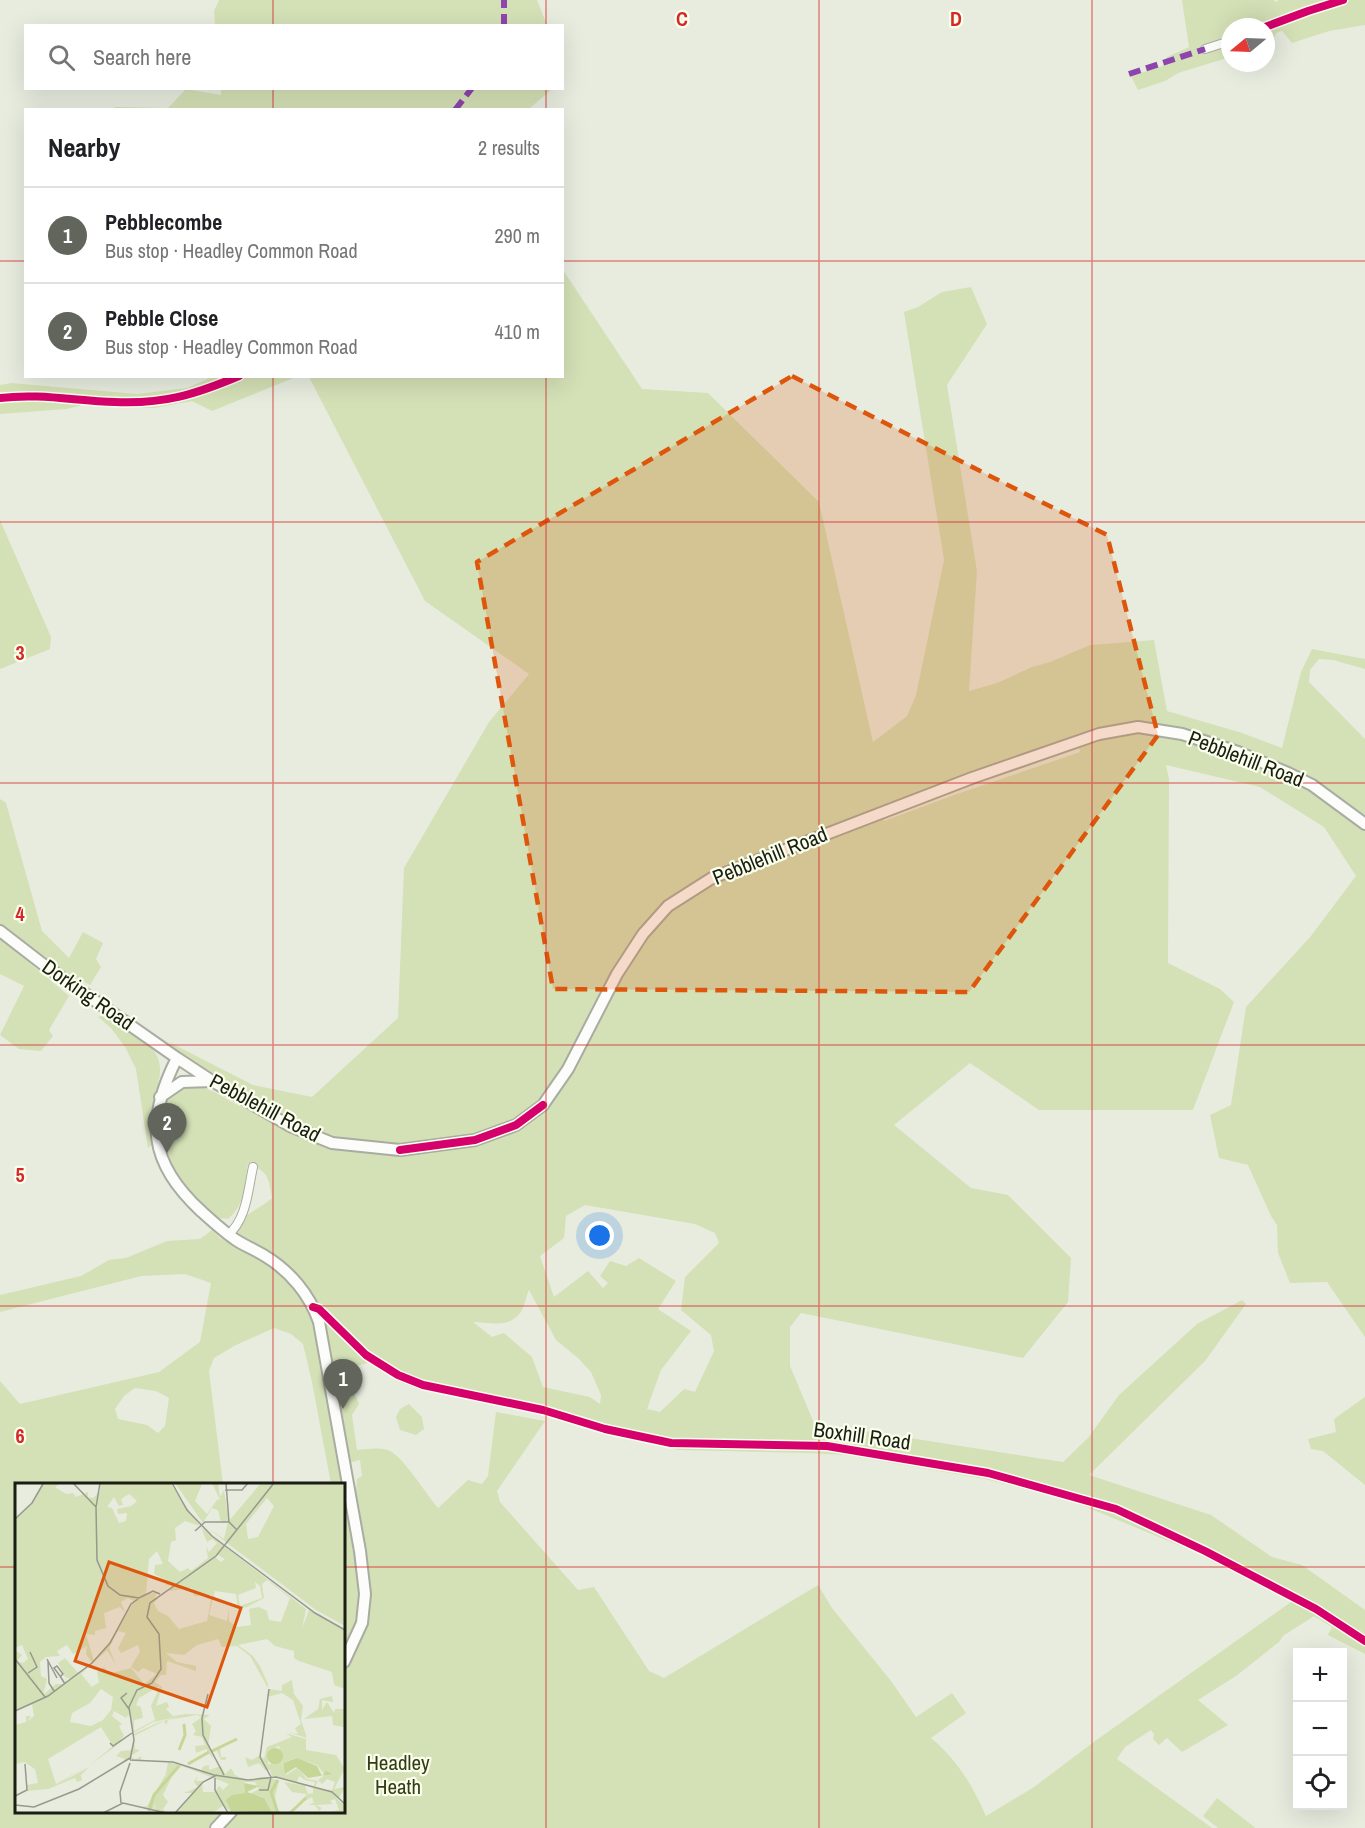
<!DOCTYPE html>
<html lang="en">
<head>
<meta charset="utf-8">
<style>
  :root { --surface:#fff; --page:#f6f6f6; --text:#202124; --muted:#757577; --line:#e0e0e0; --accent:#62655b }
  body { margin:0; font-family:"Archivo Narrow",sans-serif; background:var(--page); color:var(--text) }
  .controls { position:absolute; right:18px; bottom:18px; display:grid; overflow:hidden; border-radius:0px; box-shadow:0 6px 24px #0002 }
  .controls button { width:54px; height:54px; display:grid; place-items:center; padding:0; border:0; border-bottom:2px solid var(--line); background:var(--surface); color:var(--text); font:30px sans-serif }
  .compass { position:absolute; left:1221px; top:18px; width:54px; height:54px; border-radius:50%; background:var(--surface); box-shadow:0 6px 24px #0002; rotate:251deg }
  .you { position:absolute; left:600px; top:1236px; width:21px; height:21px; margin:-15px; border:4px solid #fff; border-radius:50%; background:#1a73e8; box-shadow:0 0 0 9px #1a73e833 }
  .badge { display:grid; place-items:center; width:39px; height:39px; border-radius:50%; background:var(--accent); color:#fff; font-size:20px; font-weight:700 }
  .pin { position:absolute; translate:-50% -50px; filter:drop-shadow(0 2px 3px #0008) }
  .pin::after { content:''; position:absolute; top:32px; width:21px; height:18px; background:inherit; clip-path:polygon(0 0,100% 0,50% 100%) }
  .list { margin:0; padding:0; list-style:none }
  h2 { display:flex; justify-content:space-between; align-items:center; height:78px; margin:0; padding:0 24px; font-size:26px }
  h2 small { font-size:20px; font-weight:400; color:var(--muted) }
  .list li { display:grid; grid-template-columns:39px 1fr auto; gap:18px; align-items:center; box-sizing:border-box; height:96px; padding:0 24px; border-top:2px solid var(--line) }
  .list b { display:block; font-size:22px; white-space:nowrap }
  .list p { margin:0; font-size:20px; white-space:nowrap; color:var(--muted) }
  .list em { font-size:20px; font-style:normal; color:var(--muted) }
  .icon { flex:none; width:33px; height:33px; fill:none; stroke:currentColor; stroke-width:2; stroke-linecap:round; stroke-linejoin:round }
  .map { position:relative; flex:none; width:1365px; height:1828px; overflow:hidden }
  .search { position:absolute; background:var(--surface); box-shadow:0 6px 24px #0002; left:24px; top:24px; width:540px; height:66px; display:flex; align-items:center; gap:15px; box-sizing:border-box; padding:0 21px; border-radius:0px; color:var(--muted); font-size:22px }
  .panel { position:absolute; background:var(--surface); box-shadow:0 6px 24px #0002; left:24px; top:108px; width:540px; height:270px; border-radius:0px }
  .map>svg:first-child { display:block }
  .green { fill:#d4e0b6; fill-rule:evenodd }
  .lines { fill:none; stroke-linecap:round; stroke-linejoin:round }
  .street-casing { stroke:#a8aca1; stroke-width:10 }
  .secondary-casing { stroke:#a8aca1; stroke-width:14 }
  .street { stroke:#fcfcfa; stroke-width:8 }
  .secondary { stroke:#fcfcfa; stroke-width:10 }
  .quiet { stroke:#8e44ad; stroke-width:6; stroke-dasharray:12 6; stroke-linecap:butt }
  .cycleway-casing { stroke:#f9ffeb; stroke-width:11 }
  .cycleway { stroke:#d6006c; stroke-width:8 }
  .marked { fill:#de560c; fill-opacity:0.2; stroke:#de560c; stroke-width:4.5; stroke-dasharray:12 8; stroke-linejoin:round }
  .grid { fill:none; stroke:#d62828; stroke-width:1.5; stroke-opacity:0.55 }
  .labels { text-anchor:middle; stroke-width:4.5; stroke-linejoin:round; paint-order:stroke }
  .street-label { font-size:21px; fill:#1a1d14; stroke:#f9ffeb }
  .park-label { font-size:21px; fill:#333c17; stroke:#f9ffeb }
  .inset-river { fill:none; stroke:#c5d696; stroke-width:3 }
  .inset-road { fill:none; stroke:#96998e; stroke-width:1.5 }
  .view { fill:#de560c; fill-opacity:0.15; stroke:#de560c; stroke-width:3 }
  .inset-edge { fill:none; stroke:#1a1d14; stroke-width:3 }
  .grid-label { font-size:20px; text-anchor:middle; font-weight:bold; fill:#d62828; stroke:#f9ffeb; stroke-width:4.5; stroke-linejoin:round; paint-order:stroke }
</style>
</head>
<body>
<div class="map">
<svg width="1365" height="1828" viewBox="0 0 1365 1828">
  <rect width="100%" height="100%" fill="#e8ecdf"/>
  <path class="green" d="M 219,0 L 537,0 L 547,25 L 215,25 L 214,11 Z
    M 1182,0 L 1273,0 L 1277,2 L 1278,0 L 1365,0 L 1365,25 L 1329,31 L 1292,43 L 1282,31 L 1276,33 L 1272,44 L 1266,46 L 1266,27 L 1230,27 L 1230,57 L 1178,73 L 1165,81 L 1138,90 L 1131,76 L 1163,66 L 1167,57 L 1189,47 Z
    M 221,89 L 221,88 L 552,89 L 529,109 L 110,109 L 116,107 L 168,108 L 186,89 L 221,95 Z
    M 563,270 L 642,389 L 708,393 L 819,502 L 873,742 L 907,716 L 916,695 L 944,560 L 904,312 L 918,307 L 942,292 L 971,287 L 987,324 L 947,385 L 977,571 L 969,691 L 997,683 L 1032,667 L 1050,662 L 1090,645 L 1154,640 L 1167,711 L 1242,733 L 1282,748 L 1301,672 L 1312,649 L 1365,659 L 1365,669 L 1333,660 L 1319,659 L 1310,670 L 1309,682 L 1365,739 L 1365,1337 L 1327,1282 L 1290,1283 L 1278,1253 L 1277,1225 L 1271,1216 L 1248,1165 L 1219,1158 L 1210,1115 L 1231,1105 L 1246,1007 L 1311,936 L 1356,876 L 1324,827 L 1260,787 L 1166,765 L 1169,779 L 1168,963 L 1220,989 L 1234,1002 L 1193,1110 L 1039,1110 L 970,1063 L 894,1125 L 971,1188 L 1008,1195 L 1071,1258 L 1068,1302 L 1023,1358 L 801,1313 L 790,1327 L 790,1366 L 814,1423 L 1063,1462 L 1088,1438 L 1119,1395 L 1197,1324 L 1242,1300 L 1246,1304 L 1205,1361 L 1089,1475 L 1211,1515 L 1272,1557 L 1302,1565 L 1365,1610 L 1365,1654 L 1328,1635 L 1332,1627 L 1314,1616 L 1283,1636 L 1279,1642 L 1236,1676 L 1198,1700 L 1228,1725 L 1182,1752 L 1167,1738 L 1159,1745 L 1153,1739 L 1154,1734 L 1151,1730 L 1125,1747 L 1117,1759 L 1212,1828 L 0,1828 L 0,1381 L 20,1404 L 159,1372 L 200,1342 L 211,1283 L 185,1274 L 141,1276 L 0,1312 L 0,1295 L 81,1276 L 109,1260 L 126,1258 L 167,1241 L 200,1239 L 212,1230 L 220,1238 L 231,1243 C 233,1238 233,1231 235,1228 C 243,1214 261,1208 272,1198 C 269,1178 268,1171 248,1164 C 243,1187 247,1202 228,1219 C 224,1218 218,1219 215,1217 C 206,1211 181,1181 176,1171 C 161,1147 149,1086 192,1085 C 207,1085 228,1101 242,1107 C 282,1127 316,1147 361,1152 L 361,1142 L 332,1140 L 290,1123 L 175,1050 L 169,1042 L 253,1085 L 312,1097 L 398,1018 L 404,868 L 489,722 L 529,674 L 425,601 L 309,377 L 562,376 ZM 1076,738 L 1080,752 L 954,795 L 884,821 L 883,810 ZM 585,1205 L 695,1224 L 715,1233 L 719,1243 L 685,1277 L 681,1310 L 711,1335 L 714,1351 L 695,1392 L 684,1389 L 660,1412 L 647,1409 L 661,1370 L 691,1331 L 658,1309 L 676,1281 L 639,1258 L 626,1266 L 610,1261 L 600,1276 L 608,1283 L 603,1288 L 588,1271 L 554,1297 L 540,1256 L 564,1238 L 566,1216 ZM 529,1290 L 556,1340 L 578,1358 L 591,1372 L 601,1395 L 600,1404 L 590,1397 L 543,1387 L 532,1357 L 504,1333 L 492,1337 L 473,1322 C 489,1322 509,1329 521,1312 C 525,1306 526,1296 529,1290 ZM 274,1328 L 291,1334 L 303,1344 L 312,1382 L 331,1484 L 344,1484 L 344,1812 L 16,1812 L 16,1484 L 223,1484 L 209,1371 L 214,1358 L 234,1346 ZM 370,1353 L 398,1372 L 451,1388 L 595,1423 L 594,1431 L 679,1450 L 810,1453 L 846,1455 L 985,1479 L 1072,1501 L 1195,1552 L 1291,1602 L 1095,1741 L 1034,1787 L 986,1816 C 972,1784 957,1760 931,1738 L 966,1713 L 952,1693 L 916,1717 L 891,1681 L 832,1608 L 818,1585 L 664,1678 L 649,1671 L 594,1587 L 578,1590 L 500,1502 L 497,1491 L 545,1421 L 496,1412 L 488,1476 L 482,1484 L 468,1480 L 438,1508 C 427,1495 403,1457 390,1451 C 380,1447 368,1449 357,1450 L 352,1415 L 359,1404 L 343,1370 L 367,1363 ZM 135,1388 L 156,1391 L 169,1398 L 165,1426 L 158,1433 L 147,1425 L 118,1419 L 115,1409 L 124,1396 ZM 360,1460 L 362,1476 L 357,1479 L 356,1491 L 364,1535 L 353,1539 L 341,1465 Z
    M 212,377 L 296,377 L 212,411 L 192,401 L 154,408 L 82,405 L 67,409 L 0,414 L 0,385 L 11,383 L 137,394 L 187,388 Z
    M 0,520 L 51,637 L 50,649 L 0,669 Z
    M 0,799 L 6,803 L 42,931 L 69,958 L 83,932 L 103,943 L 96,959 L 101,967 L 90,985 L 63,970 L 27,944 L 19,954 L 69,996 L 49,1030 L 53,1036 L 41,1051 L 19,1049 L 0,1035 L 24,986 L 0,974 Z
    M 105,1015 C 118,1024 148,1040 156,1054 C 167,1073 152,1097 150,1117 C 149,1126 151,1136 152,1145 L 148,1148 L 136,1069 L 125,1047 L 111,1028 L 98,1017 Z
    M 1365,1397 L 1365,1485 L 1323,1451 L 1311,1449 L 1308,1439 L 1336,1432 L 1334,1419 Z
    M 409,1404 L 422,1417 L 424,1429 L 416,1435 L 400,1430 L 396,1417 L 400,1409 Z
    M 1217,1798 L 1253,1826 L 1255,1828 L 1218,1828 L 1203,1816 Z"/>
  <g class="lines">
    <defs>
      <path id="street" d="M 1265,27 L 1308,11 L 1343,0
        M 1205,49 L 1230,41
        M 228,1235 C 247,1219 248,1189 253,1167
        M 313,1307 L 319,1309 L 366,1355 L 398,1375 L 423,1385 L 543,1410 L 605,1429 L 671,1443 L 827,1446 L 988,1473 L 1116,1509 L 1205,1551 L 1316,1609 L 1365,1641"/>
      <path id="secondary" d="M 0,931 L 44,965 L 177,1058 L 212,1081 L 290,1126 L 332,1143 L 400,1150 L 475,1140 L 516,1125 L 543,1105 L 568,1069 L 617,974 L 643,934 L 668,906 L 712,878 L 972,778 L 1099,734 L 1138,727 L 1182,734 L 1238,752 L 1288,773 L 1312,785 L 1365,824
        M 177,1058 C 145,1121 149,1163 201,1211 C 212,1221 224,1232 236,1240 C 245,1246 256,1250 265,1256 C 290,1271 310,1295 319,1322 L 360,1551 L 365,1594 L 362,1623 L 344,1662
        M 160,1097 L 182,1082 L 212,1081
        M 216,1828 L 231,1812"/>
    </defs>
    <use href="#street" class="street-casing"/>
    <use href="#secondary" class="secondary-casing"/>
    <use href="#street" class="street"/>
    <use href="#secondary" class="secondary"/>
    <path class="quiet" d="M 504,26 L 504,0
      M 1129,74 L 1205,49
      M 455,110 L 472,88"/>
    <defs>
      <path id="cycleway" d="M 1265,27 L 1308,11 L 1343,0
        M 0,398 C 39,393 76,401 115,402 C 164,404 194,395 239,376
        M 400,1150 L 475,1140 L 516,1125 L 543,1105
        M 313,1307 L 319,1309 L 366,1355 L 398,1375 L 423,1385 L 543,1410 L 605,1429 L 671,1443 L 827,1446 L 988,1473 L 1116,1509 L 1205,1551 L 1316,1609 L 1365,1641"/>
    </defs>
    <use href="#cycleway" class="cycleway-casing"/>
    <use href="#cycleway" class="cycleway"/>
  </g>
  <path class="marked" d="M 792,376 L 1107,535 L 1158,735 L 969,992 L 553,989 L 477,562 Z"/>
  <path class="grid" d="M 273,0 L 273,26M 546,0 L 546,26M 819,0 L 819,1828M 1092,0 L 1092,1828M 273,88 L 273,110M 546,88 L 546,110M 0,261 L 26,261M 562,261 L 1365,261M 273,376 L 273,1484M 546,376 L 546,1828M 0,522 L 1365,522M 0,783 L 1365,783M 0,1045 L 1365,1045M 0,1306 L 1365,1306M 0,1567 L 16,1567M 344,1567 L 1365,1567M 273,1812 L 273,1828"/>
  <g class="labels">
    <g class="street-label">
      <text transform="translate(1246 759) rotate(21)" y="7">Pebblehill Road</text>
      <text transform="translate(770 856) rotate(-22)" y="7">Pebblehill Road</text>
      <text transform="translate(88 995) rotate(35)" y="7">Dorking Road</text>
      <text transform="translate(265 1108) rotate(28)" y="7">Pebblehill Road</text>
      <text transform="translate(862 1436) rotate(8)" y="7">Boxhill Road</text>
    </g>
    <g class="park-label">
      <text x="398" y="1770">Headley<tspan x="398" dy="24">Heath</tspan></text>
    </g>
  </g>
  <g transform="translate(15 1483)">
    <rect width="330" height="330" fill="#e8ecdf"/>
    <path d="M 27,0 L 46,0 L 40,4 L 51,11 L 58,10 L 61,14 L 73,9 L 73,14 L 78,15 L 85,8 L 84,0 L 155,0 L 185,43 L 170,38 L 160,45 L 161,57 L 156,59 L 153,78 L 165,89 L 173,85 L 176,88 L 193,75 L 191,63 L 194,69 L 202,60 L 197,56 L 192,59 L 186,44 L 209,63 L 200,74 L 206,79 L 210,76 L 203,72 L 209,63 L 291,126 L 287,146 L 294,127 L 330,148 L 330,206 L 319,202 L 317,189 L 284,178 L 279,175 L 279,168 L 260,163 L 252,156 L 223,162 L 238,173 L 245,183 L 253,201 L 253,205 L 235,173 L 222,163 L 207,164 L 203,156 L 182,162 L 169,172 L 151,170 L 162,179 L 181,183 L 181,188 L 152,178 L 151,192 L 146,192 L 140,199 L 147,204 L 141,223 L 152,219 L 154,224 L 151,226 L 158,233 L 171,231 L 195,232 L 189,236 L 196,243 L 193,263 L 198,268 L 205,263 L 206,274 L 212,274 L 210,277 L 206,277 L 202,268 L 196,269 L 199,277 L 191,266 L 181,270 L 180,263 L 190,262 L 187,254 L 178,252 L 181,248 L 177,241 L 187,234 L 182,232 L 153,237 L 151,242 L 149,238 L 119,253 L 120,266 L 125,267 L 116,273 L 120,277 L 126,273 L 126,277 L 117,277 L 116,274 L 108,279 L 110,276 L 101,273 L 106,268 L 118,267 L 118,271 L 118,251 L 145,239 L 162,234 L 138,239 L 118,250 L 114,231 L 111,235 L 99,228 L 97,233 L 107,241 L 104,243 L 109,253 L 105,257 L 117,251 L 74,283 L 98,263 L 86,244 L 33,276 L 41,301 L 73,283 L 38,304 L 74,284 L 66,292 L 67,297 L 62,299 L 60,295 L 33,306 L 12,308 L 12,302 L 23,300 L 20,286 L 9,279 L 0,281 L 0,242 L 11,239 L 11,233 L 16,233 L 12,239 L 19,233 L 17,221 L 0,228 L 0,167 L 7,172 L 2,178 L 8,180 L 13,176 L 7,162 L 0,165 L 0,36 L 18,20 ZM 114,11 L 122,18 L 116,23 L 102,26 L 103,31 L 112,30 L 111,38 L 104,40 L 97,25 L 92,24 L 99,14 L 104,23 L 108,22 L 106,16 ZM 142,68 L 148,81 L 140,82 L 139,91 L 156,100 L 149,102 L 157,103 L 154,108 L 177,105 L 179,113 L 197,112 L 192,138 L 164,146 L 153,133 L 143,128 L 139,120 L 147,111 L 140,116 L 142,109 L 131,111 L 134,76 ZM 252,97 L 275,115 L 266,139 L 254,137 L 252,128 L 244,124 L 234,126 L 236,142 L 222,144 L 214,138 L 214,126 L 212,138 L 194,132 L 200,108 L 221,111 L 223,125 L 232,124 L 249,115 L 247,101 ZM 240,99 L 245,103 L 247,115 L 225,123 L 223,112 L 241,105 ZM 113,115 L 119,118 L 91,165 L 79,178 L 71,151 L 80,152 L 80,148 L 91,145 L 89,130 L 105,124 L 110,129 L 106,119 ZM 103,148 L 111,150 L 103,165 L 106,170 L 123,162 L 125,168 L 116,184 L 123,189 L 128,185 L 142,191 L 129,201 L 116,185 L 93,191 L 89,184 L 82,189 L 84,199 L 77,204 L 66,191 L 92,167 L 101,182 L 94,165 ZM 52,162 L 58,171 L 72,163 L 71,171 L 77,180 L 63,190 L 50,175 L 43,180 L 50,194 L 57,196 L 51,200 L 50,194 L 50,201 L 41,201 L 28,212 L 32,196 L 26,193 L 25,179 L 31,174 L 45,173 L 42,168 ZM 145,203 L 136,223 L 140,237 L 119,248 L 119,237 L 128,235 L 126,224 L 121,222 L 124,215 ZM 86,206 L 98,214 L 96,227 L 88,237 L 76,243 L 55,239 L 57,230 L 75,220 ZM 160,0 L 193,0 L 187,1 L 180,18 L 192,31 L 202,17 L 207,15 L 204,15 L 197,0 L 203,0 L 205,14 L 209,7 L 214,39 L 206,39 L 203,27 L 197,25 L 188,40 ZM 246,0 L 330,0 L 330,143 L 301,127 L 212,60 L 192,44 L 209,56 L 213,39 ZM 252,15 L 259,23 L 243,54 L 233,56 L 231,41 ZM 277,197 L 279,211 L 288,223 L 286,237 L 292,255 L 273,249 L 283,251 L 280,245 L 286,241 L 278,217 L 267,210 L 252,214 L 254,206 L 267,208 L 267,202 ZM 317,213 L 318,219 L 307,217 L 307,227 L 312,219 L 319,230 L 320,226 L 330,226 L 330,250 L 329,244 L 318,242 L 317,233 L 289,236 L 303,226 L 305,216 ZM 270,250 L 291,256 L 291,267 L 321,272 L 330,286 L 330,292 L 328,289 L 319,306 L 330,304 L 324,315 L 330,320 L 326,318 L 318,309 L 309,308 L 318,310 L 324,318 L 330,321 L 330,330 L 311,330 L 324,327 L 320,316 L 315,318 L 318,321 L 301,322 L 307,325 L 304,328 L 300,322 L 293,322 L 299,320 L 297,314 L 284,321 L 292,311 L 277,309 L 269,299 L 287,302 L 257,293 L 255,287 L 250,287 L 244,280 L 233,284 L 230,274 L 237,277 L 245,272 L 249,276 L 252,264 L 277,254 ZM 264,263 L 267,274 L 253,282 L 254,267 ZM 281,275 L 302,282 L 310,292 L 303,297 L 307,301 L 312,296 L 320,299 L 317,307 L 298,305 L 298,310 L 293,311 L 290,303 L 293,302 L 282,299 L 284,293 L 290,297 L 300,299 L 299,303 L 300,304 L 303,298 L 292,296 L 282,285 L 271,292 L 267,280 ZM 153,279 L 186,287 L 189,283 L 194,282 L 194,287 L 206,283 L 210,291 L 216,285 L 220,292 L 233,298 L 246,294 L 264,297 L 260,314 L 263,330 L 256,330 L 248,314 L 235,311 L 244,306 L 240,299 L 229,299 L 230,310 L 216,312 L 212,315 L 217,314 L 221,322 L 212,320 L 218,330 L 208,323 L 197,330 L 160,330 L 177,310 L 169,310 L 183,304 L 179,299 L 183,292 L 181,298 L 187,298 L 188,309 L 200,309 L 204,303 L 208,307 L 214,301 L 167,283 L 159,289 L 148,312 L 153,319 L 148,326 L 152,330 L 139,328 L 141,321 L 138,326 L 127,324 L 132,323 L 151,291 Z" fill="#d4e0b6" fill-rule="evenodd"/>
    <path d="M252 273a8 8 0 1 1 16 0a8 8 0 1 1-16 0ZM 282,275 L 302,283 L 307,293 L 311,288 L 317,291 L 293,295 L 281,284 L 270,291 L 268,280 ZM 229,300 L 244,303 L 232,309 L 249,315 L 257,330 L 216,328 L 211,317 L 216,312 L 230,310 Z" fill="#c5d696"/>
    <path class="inset-river" d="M 164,267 L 170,252 L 169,241M 197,268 L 222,256M 173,281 L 194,269M 134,328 L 139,312 L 164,283M 263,330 L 256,309 L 263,297M 275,330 L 291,315"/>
    <path class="inset-road" d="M 25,0 L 47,0M 58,0 L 81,24 L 82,77 L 93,103 L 105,112 L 124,115 L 138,108 L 145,111M 157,0 L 172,27 L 197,53 L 300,130 L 330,147M 211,0 L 214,39 L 222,47M 210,7 L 227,7 L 233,0M 81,24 L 85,0M 0,36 L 17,20 L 28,1M 180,48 L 190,39 L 214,39M 0,176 L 30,214M 32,176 L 42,195M 33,178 L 34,200 L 39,208M 13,190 L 22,184 L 15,169M 45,194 L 48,191 L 42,183 L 39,185 L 45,193 L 50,201M 112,210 L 106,215 L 114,226M 193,211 L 187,235 L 188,252 L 209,292M 0,228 L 33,213 L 77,180 L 95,160 L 116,121 L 123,116M 95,260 L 98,263 L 117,250M 115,277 L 119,257 L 114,224 L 122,207 L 137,200 L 146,186 L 144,151 L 132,134 L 135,120 L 201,73 L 259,0M 115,277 L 158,279 L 199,292 L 233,297 L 261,294 L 317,309 L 330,321M 200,295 L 200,307 L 213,330M 244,307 L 253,307 L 256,294 L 245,274 L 254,206M 0,313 L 12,307 L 10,281M 106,320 L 105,309 L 115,280M 0,322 L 19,324 L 64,306 L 115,275M 88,330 L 108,320 L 151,330M 160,330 L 188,299 L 202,292"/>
    <path class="view" d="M 94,79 L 226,125 L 192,224 L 60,178 Z"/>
    <rect width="330" height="330" class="inset-edge"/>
  </g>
  <g class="grid-label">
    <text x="682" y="26">C</text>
    <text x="956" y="26">D</text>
    <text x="20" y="660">3</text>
    <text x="20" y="921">4</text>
    <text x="20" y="1182">5</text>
    <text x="20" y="1443">6</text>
  </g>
</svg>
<div class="controls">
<button>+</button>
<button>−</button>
<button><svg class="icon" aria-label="locate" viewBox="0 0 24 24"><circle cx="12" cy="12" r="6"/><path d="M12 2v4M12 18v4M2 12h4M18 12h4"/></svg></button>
</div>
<svg class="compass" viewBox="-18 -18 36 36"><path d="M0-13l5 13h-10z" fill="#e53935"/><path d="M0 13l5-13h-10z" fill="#757577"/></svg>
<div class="you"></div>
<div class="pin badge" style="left:343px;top:1409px">1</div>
<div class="pin badge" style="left:167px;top:1153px">2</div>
<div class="search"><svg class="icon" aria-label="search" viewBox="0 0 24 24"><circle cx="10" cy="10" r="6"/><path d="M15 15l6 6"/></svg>Search here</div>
<section class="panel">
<h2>Nearby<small>2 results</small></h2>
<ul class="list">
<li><span class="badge">1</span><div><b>Pebblecombe</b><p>Bus stop · Headley Common Road</p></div><em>290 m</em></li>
<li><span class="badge">2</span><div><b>Pebble Close</b><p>Bus stop · Headley Common Road</p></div><em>410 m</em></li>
</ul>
</section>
</div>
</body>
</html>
